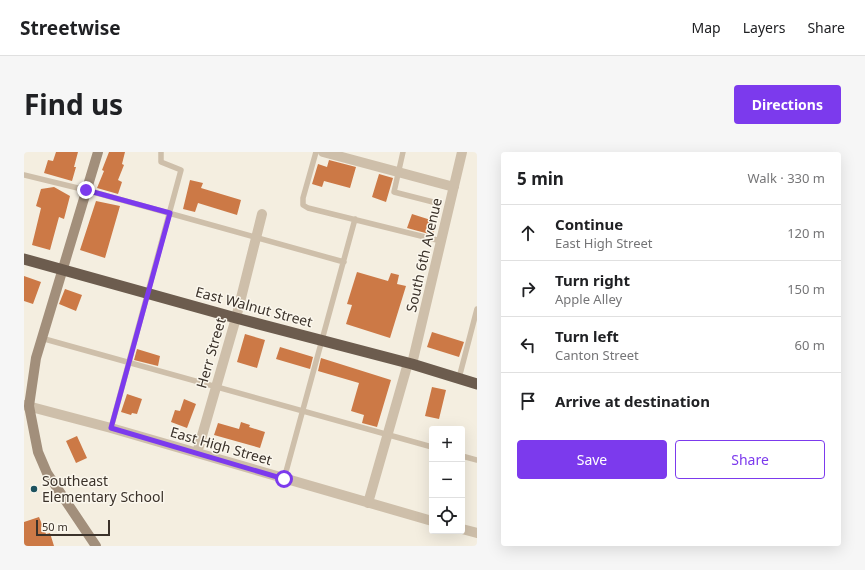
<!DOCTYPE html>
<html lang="en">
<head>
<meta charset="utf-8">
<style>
  :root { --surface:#fff; --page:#f6f6f6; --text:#202124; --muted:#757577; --line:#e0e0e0; --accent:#7c3aed }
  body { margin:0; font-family:"Noto Sans",sans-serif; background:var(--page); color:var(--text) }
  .controls { position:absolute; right:12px; bottom:12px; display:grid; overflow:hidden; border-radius:4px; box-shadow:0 4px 16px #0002 }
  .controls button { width:36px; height:36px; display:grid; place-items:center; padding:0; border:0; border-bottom:1px solid var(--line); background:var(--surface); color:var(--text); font:20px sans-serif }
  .scale { position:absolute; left:12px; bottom:10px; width:74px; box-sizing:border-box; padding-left:4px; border:2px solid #3b322a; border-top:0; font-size:11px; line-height:14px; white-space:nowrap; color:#3b322a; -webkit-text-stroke:3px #fbf7ed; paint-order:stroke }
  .stop { position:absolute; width:12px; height:12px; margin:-9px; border:3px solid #7c3aed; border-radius:50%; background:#fff }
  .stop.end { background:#7c3aed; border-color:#fff; box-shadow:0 1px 4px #0008 }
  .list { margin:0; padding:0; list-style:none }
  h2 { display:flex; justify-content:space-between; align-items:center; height:52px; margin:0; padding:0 16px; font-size:17px }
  h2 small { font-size:13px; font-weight:400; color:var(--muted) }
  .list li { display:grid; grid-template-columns:26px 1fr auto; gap:12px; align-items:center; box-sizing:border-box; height:56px; padding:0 16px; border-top:1px solid var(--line) }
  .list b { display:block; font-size:15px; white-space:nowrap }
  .list p { margin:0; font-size:13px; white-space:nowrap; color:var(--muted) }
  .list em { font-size:13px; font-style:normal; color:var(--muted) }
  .actions { display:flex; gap:8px; padding:12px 16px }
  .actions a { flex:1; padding:9px 0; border:1px solid var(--accent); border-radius:4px; text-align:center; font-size:14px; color:var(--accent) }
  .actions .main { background:var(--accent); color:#fff }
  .icon { flex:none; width:22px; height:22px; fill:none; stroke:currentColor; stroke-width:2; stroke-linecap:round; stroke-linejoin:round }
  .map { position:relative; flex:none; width:453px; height:394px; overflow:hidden; border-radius:4px }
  header { display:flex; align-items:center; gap:24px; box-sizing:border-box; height:56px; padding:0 20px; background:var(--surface); border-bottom:1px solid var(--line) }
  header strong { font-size:19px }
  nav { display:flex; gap:22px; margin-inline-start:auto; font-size:14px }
  .intro { display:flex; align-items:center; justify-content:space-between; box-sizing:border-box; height:96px; padding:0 24px }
  h1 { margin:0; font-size:28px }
  .button { padding:10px 18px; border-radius:4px; background:var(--accent); color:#fff; font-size:14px; font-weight:700 }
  main { display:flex; gap:24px; padding:0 24px }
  aside { flex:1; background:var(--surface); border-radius:4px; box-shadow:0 4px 16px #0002 }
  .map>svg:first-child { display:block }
  .building { fill:#cc7946 }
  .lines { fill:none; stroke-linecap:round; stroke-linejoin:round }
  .service { stroke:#cebfaa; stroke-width:5.5 }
  .minor { stroke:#cebfaa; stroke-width:10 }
  .secondary { stroke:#a28f7b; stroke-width:10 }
  .trunk { stroke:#6c5c4e; stroke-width:11 }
  .route { stroke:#7c3aed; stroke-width:5 }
  .poi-dot { fill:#1d525f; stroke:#fbf7ed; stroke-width:1.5 }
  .labels { text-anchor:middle; stroke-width:3; stroke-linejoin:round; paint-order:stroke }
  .street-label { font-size:14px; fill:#3b322a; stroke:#fbf7ed }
  .poi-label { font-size:14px; fill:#3b322a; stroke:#fbf7ed; text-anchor:start }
</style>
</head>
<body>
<header>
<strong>Streetwise</strong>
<nav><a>Map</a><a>Layers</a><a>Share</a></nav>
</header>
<div class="intro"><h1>Find us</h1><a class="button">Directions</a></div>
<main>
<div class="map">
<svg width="453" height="394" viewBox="0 0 453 394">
  <rect width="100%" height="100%" fill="#f4eee0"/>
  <path class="building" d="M 32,0 L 54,0 L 50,15 L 52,15 L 48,29 L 20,21 L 24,8 L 29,9 Z
    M 85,0 L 101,0 L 98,12 L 100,13 L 94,28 L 98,30 L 94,42 L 73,36 L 80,19 L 78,18 Z
    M 305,8 L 332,15 L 326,36 L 300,29 L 298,35 L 288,32 L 294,12 L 303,15 Z
    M 355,22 L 369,26 L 362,50 L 348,45 Z
    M 166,28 L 179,31 L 177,36 L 217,48 L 213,63 L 174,51 L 171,60 L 159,57 Z
    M 30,35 L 46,44 L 40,67 L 35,65 L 26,98 L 8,93 L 17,56 L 12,54 L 17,37 Z
    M 72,49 L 96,54 L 81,106 L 56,98 Z
    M 388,62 L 413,70 L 409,83 L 383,76 Z
    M 333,120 L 364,129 L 367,121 L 375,123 L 373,132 L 382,134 L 366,186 L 322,172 L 328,153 L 323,152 Z
    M 0,124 L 17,130 L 9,152 L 0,149 Z
    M 41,137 L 58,143 L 52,159 L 35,152 Z
    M 408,180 L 440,190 L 435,205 L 403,195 Z
    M 221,182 L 241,188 L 233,216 L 213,210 Z
    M 256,195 L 289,205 L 286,217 L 252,207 Z
    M 113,197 L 136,204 L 134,214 L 110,208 Z
    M 297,206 L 367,228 L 353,275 L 338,271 L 340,263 L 327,259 L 335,231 L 294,219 Z
    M 408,235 L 422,238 L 415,267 L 401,264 Z
    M 103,242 L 118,247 L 113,262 L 108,261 L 107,263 L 97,260 Z
    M 160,247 L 172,252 L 163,276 L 147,270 L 151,258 L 156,259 Z
    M 217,270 L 226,273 L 225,275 L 241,280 L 236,296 L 190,283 L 194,271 L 215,277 Z
    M 53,284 L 63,306 L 52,311 L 42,289 Z
    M 15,365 L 22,382 L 26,381 L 30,394 L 0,394 L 0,370 Z"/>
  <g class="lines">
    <path class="service" d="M 292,0 L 279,46 L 279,53 L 284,56 L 417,89
      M 379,0 L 370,40 L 413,51
      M 0,23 L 62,38 L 320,110
      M 17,186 L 408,295
      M 435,226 L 453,157
      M 87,276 L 157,18 L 137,10 L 137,0
      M 438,304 L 453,308
      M 260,327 L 331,67"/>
    <path class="minor" d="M 299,0 L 430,35
      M 388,212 L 438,0
      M 0,253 L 87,276 L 408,369
      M 173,301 L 212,166 L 238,62
      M 344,351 L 384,211
      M 438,377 L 453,381"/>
    <path class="secondary" d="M 72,394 L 23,321 L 14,300 L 5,254 L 12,206 L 74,0"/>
    <path class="trunk" d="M 0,107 L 212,166 L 388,212 L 453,232"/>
  </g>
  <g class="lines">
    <path class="route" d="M 62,38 L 146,61 L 87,276 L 260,327"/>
  </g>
  <circle class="poi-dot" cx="10" cy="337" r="4"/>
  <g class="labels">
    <g class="street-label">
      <text transform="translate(400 103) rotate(-77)" y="5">South 6th Avenue</text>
      <text transform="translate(230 155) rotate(15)" y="5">East Walnut Street</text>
      <text transform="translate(187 201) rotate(-74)" y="5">Herr Street</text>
      <text transform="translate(197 294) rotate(16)" y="5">East High Street</text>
    </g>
    <g class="poi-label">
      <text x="18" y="334">Southeast<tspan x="18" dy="16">Elementary School</tspan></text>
    </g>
  </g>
</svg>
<div class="controls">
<button>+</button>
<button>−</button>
<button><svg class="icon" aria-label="locate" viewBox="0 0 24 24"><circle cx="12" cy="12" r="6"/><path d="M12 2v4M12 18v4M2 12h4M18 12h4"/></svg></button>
</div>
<div class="scale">50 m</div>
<div class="stop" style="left:260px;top:327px"></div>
<div class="stop end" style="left:62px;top:38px"></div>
</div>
<aside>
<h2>5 min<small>Walk · 330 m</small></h2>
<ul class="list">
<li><svg class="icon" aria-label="ahead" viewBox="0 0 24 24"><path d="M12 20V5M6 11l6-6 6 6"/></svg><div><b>Continue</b><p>East High Street</p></div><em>120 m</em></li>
<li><svg class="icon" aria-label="right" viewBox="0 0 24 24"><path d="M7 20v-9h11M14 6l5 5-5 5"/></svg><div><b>Turn right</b><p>Apple Alley</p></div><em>150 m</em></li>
<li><svg class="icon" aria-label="left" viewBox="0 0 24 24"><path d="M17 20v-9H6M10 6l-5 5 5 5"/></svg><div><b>Turn left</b><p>Canton Street</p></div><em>60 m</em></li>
<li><svg class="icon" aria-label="arrive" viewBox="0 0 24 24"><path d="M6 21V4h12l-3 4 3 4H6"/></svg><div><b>Arrive at destination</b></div></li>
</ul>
<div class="actions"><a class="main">Save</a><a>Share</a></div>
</aside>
</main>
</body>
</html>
